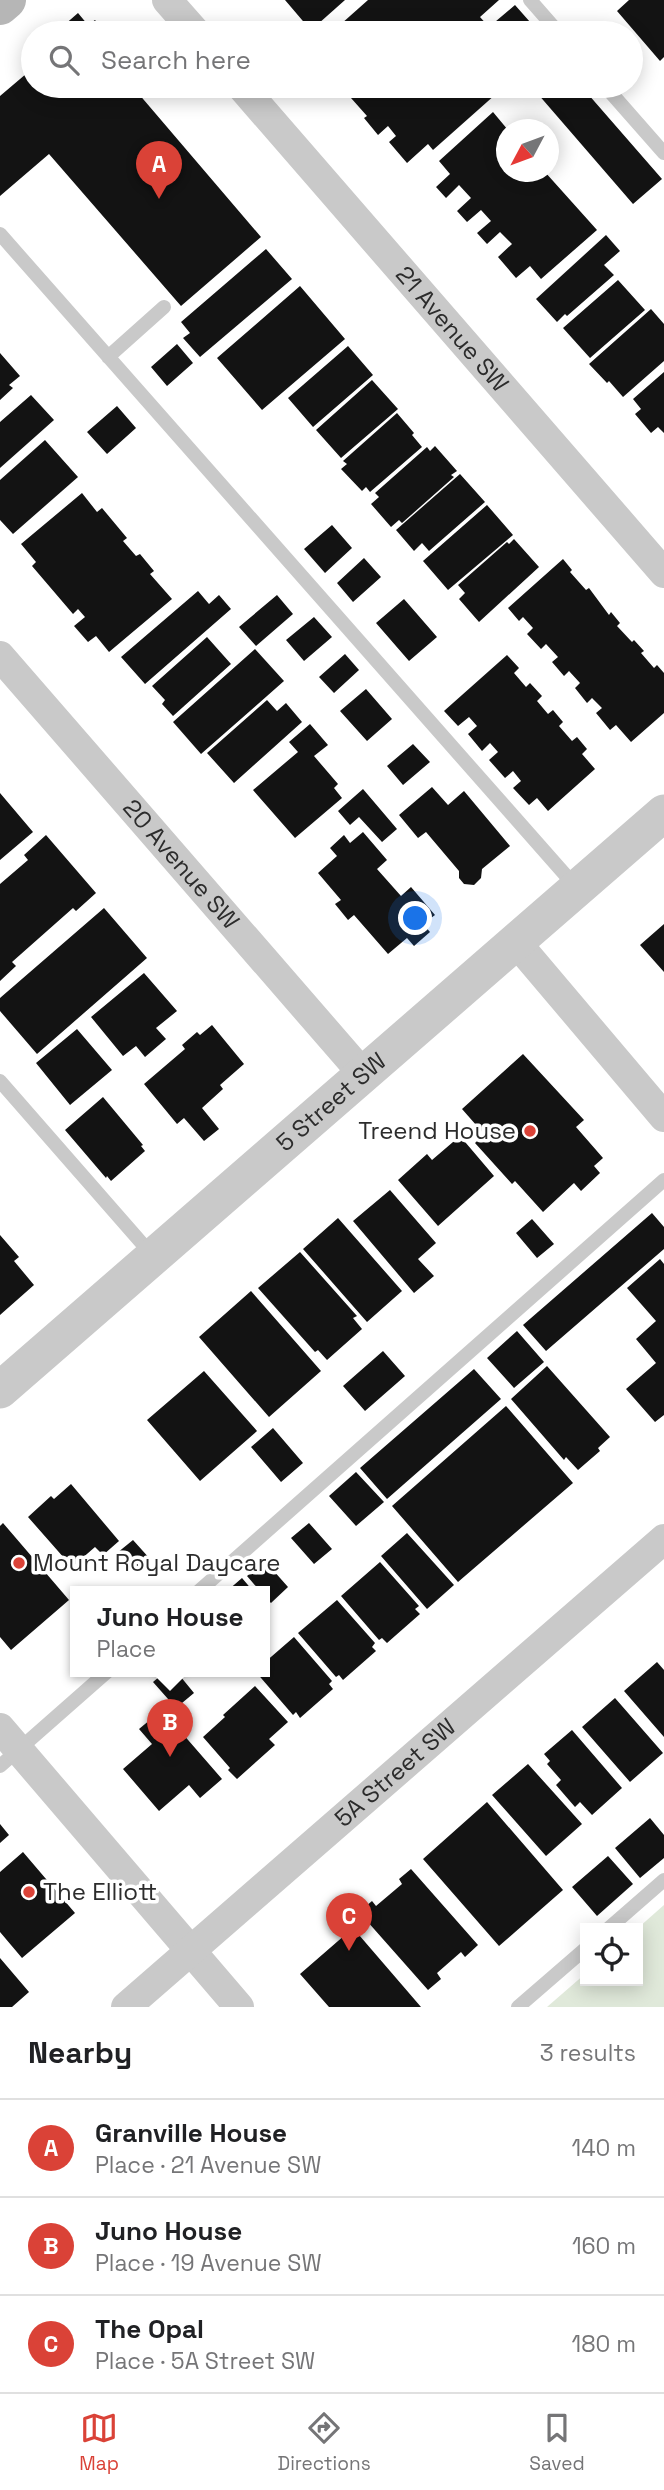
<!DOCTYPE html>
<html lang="en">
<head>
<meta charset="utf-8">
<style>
  :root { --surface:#fff; --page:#f2f2f2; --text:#202124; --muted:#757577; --line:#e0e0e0; --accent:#da4237 }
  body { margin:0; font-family:"Space Grotesk",sans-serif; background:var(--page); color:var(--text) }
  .controls { position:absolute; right:21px; bottom:21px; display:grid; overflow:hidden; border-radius:0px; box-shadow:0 4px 18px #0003 }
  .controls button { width:63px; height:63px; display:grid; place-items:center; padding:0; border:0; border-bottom:2px solid var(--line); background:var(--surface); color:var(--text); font:35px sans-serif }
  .compass { position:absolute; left:496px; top:119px; width:63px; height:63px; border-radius:50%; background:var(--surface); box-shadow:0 4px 18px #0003; rotate:229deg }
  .you { position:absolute; left:416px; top:919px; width:24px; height:24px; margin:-18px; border:5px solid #fff; border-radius:50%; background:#1a73e8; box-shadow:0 0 0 10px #1a73e833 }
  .badge { display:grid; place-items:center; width:46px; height:46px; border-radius:50%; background:var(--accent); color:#fff; font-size:23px; font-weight:700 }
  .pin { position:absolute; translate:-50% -58px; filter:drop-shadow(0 2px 4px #0008) }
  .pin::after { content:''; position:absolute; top:37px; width:24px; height:21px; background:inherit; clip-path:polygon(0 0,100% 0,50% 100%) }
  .popup { position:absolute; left:70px; top:1586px; width:200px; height:91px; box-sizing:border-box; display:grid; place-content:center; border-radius:0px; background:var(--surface); filter:drop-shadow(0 2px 5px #0005); font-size:23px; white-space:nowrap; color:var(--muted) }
  .popup b { font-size:26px; color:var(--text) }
  .popup::after { content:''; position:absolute; left:50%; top:100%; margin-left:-14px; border:14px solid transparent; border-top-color:var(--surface) }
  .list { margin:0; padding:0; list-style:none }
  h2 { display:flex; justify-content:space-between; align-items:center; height:91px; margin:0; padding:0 28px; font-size:30px }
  h2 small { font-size:23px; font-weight:400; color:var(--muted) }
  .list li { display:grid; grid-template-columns:46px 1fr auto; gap:21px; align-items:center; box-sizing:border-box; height:98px; padding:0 28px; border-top:2px solid var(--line) }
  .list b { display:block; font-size:26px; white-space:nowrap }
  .list p { margin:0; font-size:23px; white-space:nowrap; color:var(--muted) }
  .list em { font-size:23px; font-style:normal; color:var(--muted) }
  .icon { flex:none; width:38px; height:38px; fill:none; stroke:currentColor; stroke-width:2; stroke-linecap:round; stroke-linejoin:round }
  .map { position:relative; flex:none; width:664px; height:2007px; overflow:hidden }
  .search { position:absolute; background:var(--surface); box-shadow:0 4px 18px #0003; left:21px; right:21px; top:21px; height:77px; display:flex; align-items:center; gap:18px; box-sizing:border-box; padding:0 24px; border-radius:38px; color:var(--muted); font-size:26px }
  .sheet { height:385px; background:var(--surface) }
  nav { display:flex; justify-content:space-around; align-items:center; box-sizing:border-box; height:98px; border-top:2px solid var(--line); background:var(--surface); font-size:19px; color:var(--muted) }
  nav a { display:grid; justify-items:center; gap:4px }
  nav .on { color:var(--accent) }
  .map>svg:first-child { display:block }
  .green { fill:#e0e9da }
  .building { fill:#131313 }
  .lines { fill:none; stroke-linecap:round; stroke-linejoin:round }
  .service { stroke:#c9c9c9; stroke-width:14 }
  .minor { stroke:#c9c9c9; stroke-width:30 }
  .tertiary { stroke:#c9c9c9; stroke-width:37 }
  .secondary { stroke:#b6b6b6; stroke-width:38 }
  .poi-dot { fill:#da4237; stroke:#fff; stroke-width:2.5 }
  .labels { text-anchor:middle; stroke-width:7; stroke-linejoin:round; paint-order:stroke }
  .street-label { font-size:24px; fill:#2c2c2c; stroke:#fff }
  .poi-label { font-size:24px; fill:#2c2c2c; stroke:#fff; text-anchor:start }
</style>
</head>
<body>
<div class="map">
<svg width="664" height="2007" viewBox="0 0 664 2007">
  <rect width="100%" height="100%" fill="#fff"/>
  <path class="green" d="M 664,1905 L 664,2007 L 547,2007 L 585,1974 L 585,1981 L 638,1981 L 638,1928 Z"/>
  <path class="building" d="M 285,0 L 345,0 L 318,24 L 315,21 L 308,27 Z
    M 368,0 L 499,0 L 480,17 L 489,27 L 515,5 L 530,22 L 517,33 L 332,32 Z
    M 629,0 L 664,0 L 664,57 L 660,61 L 617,11 Z
    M 78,13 L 88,25 L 95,20 L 106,33 L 55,33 Z
    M 33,68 L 33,86 L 132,86 L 261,237 L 181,306 L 49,154 L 0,196 L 0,96 Z
    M 345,86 L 505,86 L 433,150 L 428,144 L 407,163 L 389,142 L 396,136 L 388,126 L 378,135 L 364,118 L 367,116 L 351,98 L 354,96 Z
    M 531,86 L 581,86 L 662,179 L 633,204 Z
    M 493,112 L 508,130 L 506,172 L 545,172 L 597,230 L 541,279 L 530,266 L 516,278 L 498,257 L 512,244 L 500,232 L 487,244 L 477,233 L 491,221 L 481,210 L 467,222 L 457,211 L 471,198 L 459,185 L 446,198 L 436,187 L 450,174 L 439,161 Z
    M 606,235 L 620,251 L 604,265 L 614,275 L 567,316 L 565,314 L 557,322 L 536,299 Z
    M 266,249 L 292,279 L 200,357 L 183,338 L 190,333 L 181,322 Z
    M 618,280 L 645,310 L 590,358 L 563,328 Z
    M 300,286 L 345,339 L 262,410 L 217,358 Z
    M 651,309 L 664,324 L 664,361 L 623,397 L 609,381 L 607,383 L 589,364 Z
    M 177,344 L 193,363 L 167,386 L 151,367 Z
    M 348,346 L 373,375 L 313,427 L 288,398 Z
    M 0,353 L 20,376 L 9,385 L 13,388 L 0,400 Z
    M 664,372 L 664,433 L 658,427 L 651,433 L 635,414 L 641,409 L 633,399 Z
    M 372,380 L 398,409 L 341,458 L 316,430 Z
    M 31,395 L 54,420 L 0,468 L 0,422 Z
    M 117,406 L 136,428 L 107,454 L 87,432 Z
    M 397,413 L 414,433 L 412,435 L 422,447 L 370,492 L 366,487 L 362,491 L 341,469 L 347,464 L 343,461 Z
    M 45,440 L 78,477 L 13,534 L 0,520 L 0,480 Z
    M 435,446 L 457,471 L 451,475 L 454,477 L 402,523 L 399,520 L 391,527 L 371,504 L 379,497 L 375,493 L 427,447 L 430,451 Z
    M 460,474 L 485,502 L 429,551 L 422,543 L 414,551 L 396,530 Z
    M 82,493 L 97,512 L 102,508 L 127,538 L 123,541 L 136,556 L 140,554 L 154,571 L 150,574 L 172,599 L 109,652 L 96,636 L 88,642 L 74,626 L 85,617 L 78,609 L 73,614 L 32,566 L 36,562 L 21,544 Z
    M 487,505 L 513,535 L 448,590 L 423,561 Z
    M 332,525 L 352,548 L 325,573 L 304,549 Z
    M 514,539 L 539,567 L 479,622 L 459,599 L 465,593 L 458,585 L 507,542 L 509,544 Z
    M 364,558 L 381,577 L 353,602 L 337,583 Z
    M 563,559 L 572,570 L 570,572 L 586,590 L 589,588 L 609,615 L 611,612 L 620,623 L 617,626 L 632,642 L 634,640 L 644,651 L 641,653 L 654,668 L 657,665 L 664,673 L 664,713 L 631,742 L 616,725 L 610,730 L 596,713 L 602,708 L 592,698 L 587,703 L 575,688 L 580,683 L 569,671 L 564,676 L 552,662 L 558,657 L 546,644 L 541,649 L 527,634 L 533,628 L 523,617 L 519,621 L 508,608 Z
    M 198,591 L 209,604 L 219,595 L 231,609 L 145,684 L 121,657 Z
    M 277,595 L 293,614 L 256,646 L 239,627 Z
    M 404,599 L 437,637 L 409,661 L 376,623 Z
    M 314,617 L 332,637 L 304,661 L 286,640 Z
    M 207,637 L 231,664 L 173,716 L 162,704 L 165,700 L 152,686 Z
    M 255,649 L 284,681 L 201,754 L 173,722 Z
    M 345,654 L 359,670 L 334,693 L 319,677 Z
    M 507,655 L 519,668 L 514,673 L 526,687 L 530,683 L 542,696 L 537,701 L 548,714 L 553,710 L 563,722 L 559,726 L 572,741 L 577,737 L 587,749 L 582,754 L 595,769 L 548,811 L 537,798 L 529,805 L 513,788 L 521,781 L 513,771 L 505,778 L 489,760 L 498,752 L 490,743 L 482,751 L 468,734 L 477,726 L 469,717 L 458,726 L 444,711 Z
    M 366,689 L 392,719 L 367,741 L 340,711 Z
    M 267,700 L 277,711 L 286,703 L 302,722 L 234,783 L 207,753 Z
    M 310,724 L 328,745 L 314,756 L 338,784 L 334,788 L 342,798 L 295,838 L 253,790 L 298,752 L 289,742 Z
    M 413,744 L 430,762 L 403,785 L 387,766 Z
    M 432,787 L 448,805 L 464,791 L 510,846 L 482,869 L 481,878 L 474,885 L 464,884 L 459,878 L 459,871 L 426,832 L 418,838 L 399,815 Z
    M 363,789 L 397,829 L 382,842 L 359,817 L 350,825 L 338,811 Z
    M 0,793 L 33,832 L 0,860 Z
    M 363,832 L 387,860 L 377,869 L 401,896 L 411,887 L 435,915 L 423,924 L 430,932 L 414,946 L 407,938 L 388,954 L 354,915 L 348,920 L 335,904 L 341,900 L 318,873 L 337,856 L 330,848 L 344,835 L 350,843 Z
    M 46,835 L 96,893 L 76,911 L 73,908 L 12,962 L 16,966 L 0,981 L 0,884 L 28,860 L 24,855 Z
    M 104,908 L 147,958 L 37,1054 L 0,1011 L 0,998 Z
    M 664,924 L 664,972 L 640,945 Z
    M 144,973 L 177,1011 L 156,1028 L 166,1039 L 145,1057 L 136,1046 L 123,1056 L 91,1017 Z
    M 212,1025 L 244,1064 L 220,1085 L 223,1089 L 202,1108 L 219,1129 L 204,1141 L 184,1118 L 177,1124 L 144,1084 L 185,1049 L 182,1045 L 197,1032 L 200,1035 Z
    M 77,1029 L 112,1070 L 70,1105 L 36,1063 Z
    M 523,1054 L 584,1120 L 576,1127 L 603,1158 L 594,1166 L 600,1173 L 581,1191 L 574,1183 L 543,1212 L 515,1181 L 512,1184 L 475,1143 L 484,1134 L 462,1109 Z
    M 103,1097 L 143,1145 L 141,1146 L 145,1151 L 111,1181 L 107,1176 L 106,1178 L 65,1130 Z
    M 460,1136 L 494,1176 L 438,1226 L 398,1180 L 427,1154 L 432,1160 Z
    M 390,1190 L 436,1243 L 418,1259 L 434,1276 L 414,1293 L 353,1221 Z
    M 652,1213 L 664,1227 L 664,1249 L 546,1351 L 523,1325 Z
    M 338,1218 L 402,1291 L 367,1322 L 303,1249 Z
    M 532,1219 L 554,1244 L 537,1258 L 516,1233 Z
    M 0,1235 L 19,1257 L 14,1261 L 34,1285 L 0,1315 Z
    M 300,1252 L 357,1316 L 353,1318 L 362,1329 L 327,1360 L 318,1350 L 315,1352 L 258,1288 Z
    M 660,1259 L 664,1264 L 664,1415 L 655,1422 L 626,1389 L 656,1363 L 636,1339 L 656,1321 L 627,1288 Z
    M 251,1291 L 321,1371 L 269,1417 L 199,1337 Z
    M 517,1331 L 544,1362 L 514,1388 L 487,1358 Z
    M 383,1351 L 405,1376 L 365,1411 L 343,1386 Z
    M 547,1366 L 610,1437 L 598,1448 L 600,1451 L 578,1470 L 566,1457 L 564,1460 L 511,1399 Z
    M 474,1369 L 501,1399 L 387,1499 L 360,1468 Z
    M 204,1371 L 257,1431 L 200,1481 L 147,1420 Z
    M 506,1406 L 573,1483 L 458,1582 L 392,1506 Z
    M 273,1428 L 303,1463 L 281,1482 L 251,1447 Z
    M 356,1472 L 384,1502 L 356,1526 L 329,1496 Z
    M 71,1484 L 119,1541 L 103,1555 L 95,1547 L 72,1567 L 28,1517 L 51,1496 L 54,1499 Z
    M 3,1523 L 69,1600 L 11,1650 L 0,1637 L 0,1526 Z
    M 309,1523 L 332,1549 L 314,1564 L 291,1538 Z
    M 407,1533 L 454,1585 L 427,1609 L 381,1556 Z
    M 133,1540 L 151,1560 L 135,1574 L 117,1553 Z
    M 265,1561 L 288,1587 L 271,1603 L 264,1596 L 264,1591 L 260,1591 L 247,1576 Z
    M 380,1562 L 419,1606 L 415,1609 L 420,1614 L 387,1643 L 382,1638 L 379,1640 L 341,1596 Z
    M 242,1578 L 253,1591 L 227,1591 Z
    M 337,1600 L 375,1643 L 372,1647 L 376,1651 L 343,1680 L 339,1675 L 336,1677 L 298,1633 Z
    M 294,1637 L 332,1681 L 329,1684 L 333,1689 L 300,1718 L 296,1712 L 293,1715 L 255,1671 L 264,1671 L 264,1663 Z
    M 657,1662 L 664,1670 L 664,1737 L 624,1691 Z
    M 166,1671 L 176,1671 L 194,1693 L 176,1708 L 153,1682 Z
    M 255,1686 L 288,1722 L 269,1739 L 275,1745 L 237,1779 L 228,1770 L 230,1768 L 203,1737 L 225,1717 L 223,1715 Z
    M 615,1698 L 663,1753 L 630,1782 L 582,1727 Z
    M 162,1710 L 222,1779 L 200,1798 L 189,1785 L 159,1811 L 123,1769 L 152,1744 L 139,1729 Z
    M 572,1730 L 622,1788 L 592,1815 L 580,1802 L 575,1807 L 556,1785 L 561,1780 L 547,1764 L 550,1761 L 544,1754 Z
    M 528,1764 L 582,1824 L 546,1856 L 492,1795 Z
    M 487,1802 L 563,1890 L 499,1946 L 423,1859 Z
    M 650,1818 L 664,1835 L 664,1858 L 640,1878 L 615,1848 Z
    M 0,1824 L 9,1835 L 0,1843 Z
    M 23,1852 L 75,1913 L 22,1958 L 0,1932 L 0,1872 Z
    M 608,1856 L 633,1884 L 597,1916 L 572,1887 Z
    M 411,1869 L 478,1945 L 465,1957 L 461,1952 L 437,1973 L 441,1979 L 428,1990 L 359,1912 L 372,1901 L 376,1906 L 402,1884 L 399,1879 Z
    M 353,1928 L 421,2007 L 329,2007 L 300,1974 Z
    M 0,1958 L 29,1992 L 12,2007 L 0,2007 Z"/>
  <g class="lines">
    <path class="service" d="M 530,0 L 559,33
      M 605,86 L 664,153
      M 0,234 L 576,887
      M 108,357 L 164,307
      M 0,1081 L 153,1256
      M 199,1591 L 664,1180
      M 0,1766 L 108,1671
      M 609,1928 L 664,1880
      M 518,2007 L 585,1949"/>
    <g class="minor">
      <path d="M 167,0 L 196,33"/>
      <path id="s1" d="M 241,86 L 664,573"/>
      <path id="s2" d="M 0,656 L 363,1074"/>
      <path d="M 515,941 L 664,1117"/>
      <path d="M 0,1728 L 239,2007"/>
      <path id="s3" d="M 126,2007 L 664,1539"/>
    </g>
    <path class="tertiary" id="s4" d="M 0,1390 L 664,813"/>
    <path class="secondary" d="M 0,6 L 7,0"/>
  </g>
  <g class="poi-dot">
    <circle cx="530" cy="1131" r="7"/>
    <circle cx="19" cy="1563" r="7"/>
    <circle cx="29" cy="1892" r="7"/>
  </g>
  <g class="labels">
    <g class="street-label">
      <text dy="8" stroke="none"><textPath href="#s1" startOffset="322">21 Avenue SW</textPath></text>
      <text dy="8" stroke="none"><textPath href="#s2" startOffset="276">20 Avenue SW</textPath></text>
      <text dy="8" stroke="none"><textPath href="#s4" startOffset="439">5 Street SW</textPath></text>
      <text dy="8" stroke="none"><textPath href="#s3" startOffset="357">5A Street SW</textPath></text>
    </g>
    <g class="poi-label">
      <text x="516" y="1139" text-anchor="end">Treend House</text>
      <text x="33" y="1571">Mount Royal Daycare</text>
      <text x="43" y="1900">The Elliott</text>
    </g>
  </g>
</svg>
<div class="controls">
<button><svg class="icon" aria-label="locate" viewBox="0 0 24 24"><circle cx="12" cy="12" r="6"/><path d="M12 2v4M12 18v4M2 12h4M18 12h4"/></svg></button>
</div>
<svg class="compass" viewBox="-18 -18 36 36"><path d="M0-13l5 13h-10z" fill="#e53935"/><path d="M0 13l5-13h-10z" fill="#757577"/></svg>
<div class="you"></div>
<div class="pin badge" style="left:159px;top:199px">A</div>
<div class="pin badge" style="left:170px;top:1757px">B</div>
<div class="popup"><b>Juno House</b>Place</div>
<div class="pin badge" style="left:349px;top:1951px">C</div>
<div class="search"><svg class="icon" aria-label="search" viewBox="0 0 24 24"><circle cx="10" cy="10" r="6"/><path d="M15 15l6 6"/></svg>Search here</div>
</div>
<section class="sheet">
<h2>Nearby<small>3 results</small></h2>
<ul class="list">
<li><span class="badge">A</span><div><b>Granville House</b><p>Place · 21 Avenue SW</p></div><em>140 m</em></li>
<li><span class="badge">B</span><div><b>Juno House</b><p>Place · 19 Avenue SW</p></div><em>160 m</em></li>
<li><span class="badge">C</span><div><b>The Opal</b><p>Place · 5A Street SW</p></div><em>180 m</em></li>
</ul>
</section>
<nav>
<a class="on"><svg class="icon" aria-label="map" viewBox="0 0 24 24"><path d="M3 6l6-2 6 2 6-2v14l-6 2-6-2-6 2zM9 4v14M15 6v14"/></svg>Map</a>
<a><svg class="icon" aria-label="directions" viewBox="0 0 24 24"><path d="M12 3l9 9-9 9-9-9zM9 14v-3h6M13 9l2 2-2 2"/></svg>Directions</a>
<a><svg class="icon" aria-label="saved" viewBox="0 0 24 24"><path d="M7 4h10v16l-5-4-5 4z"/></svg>Saved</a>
</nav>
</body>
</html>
